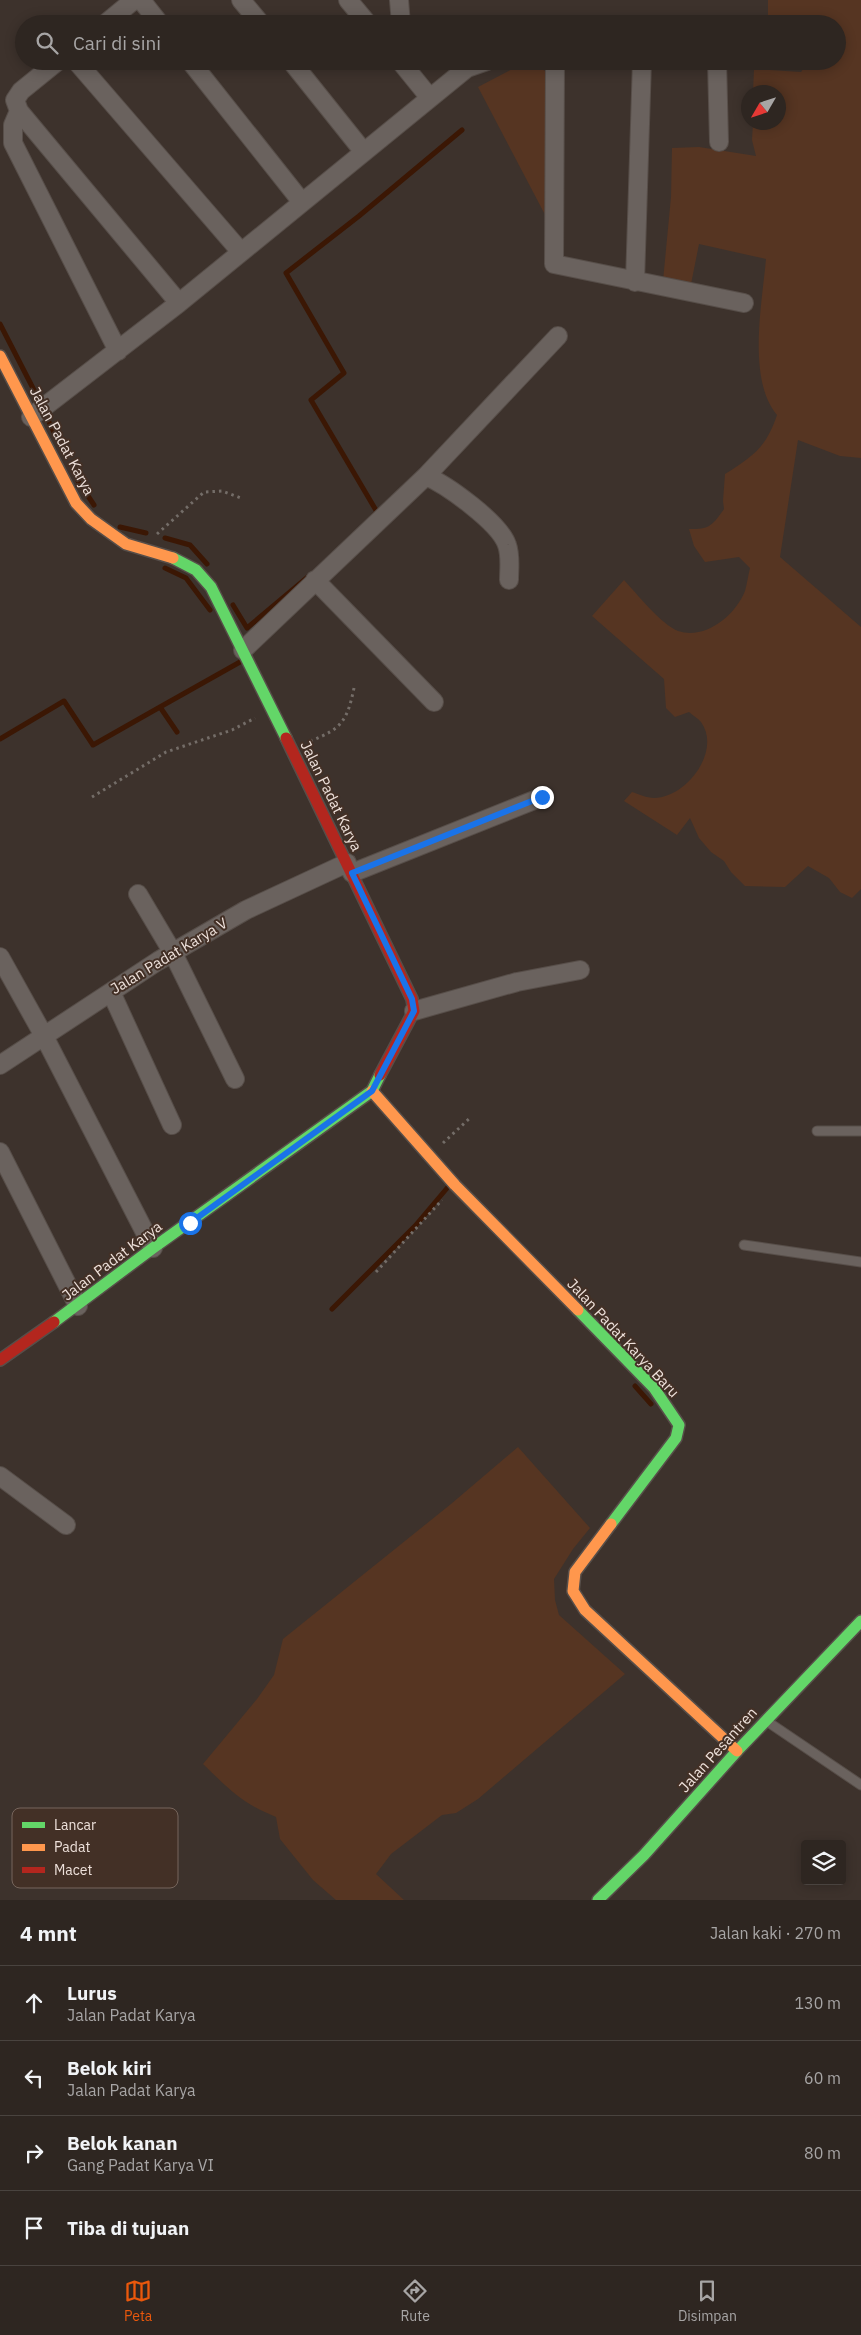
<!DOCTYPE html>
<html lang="id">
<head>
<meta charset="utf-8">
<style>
  :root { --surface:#2e2621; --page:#3a322e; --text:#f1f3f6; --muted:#a7a5a5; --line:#49433f; --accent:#ea580c }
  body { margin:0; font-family:"IBM Plex Sans",sans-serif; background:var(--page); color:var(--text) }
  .controls { position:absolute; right:15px; bottom:15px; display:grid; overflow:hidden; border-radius:5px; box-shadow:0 2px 12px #0003 }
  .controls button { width:45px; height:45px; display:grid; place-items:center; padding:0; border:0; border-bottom:1px solid var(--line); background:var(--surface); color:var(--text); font:25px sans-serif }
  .compass { position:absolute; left:741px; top:85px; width:45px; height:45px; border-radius:50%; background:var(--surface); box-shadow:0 2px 12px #0003; rotate:231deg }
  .stop { position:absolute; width:15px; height:15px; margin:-11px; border:4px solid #1a73e8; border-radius:50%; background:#fff }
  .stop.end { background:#1a73e8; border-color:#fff; box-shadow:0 1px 5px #0008 }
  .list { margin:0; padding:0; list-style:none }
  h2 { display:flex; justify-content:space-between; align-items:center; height:65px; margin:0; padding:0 20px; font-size:21px }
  h2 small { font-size:16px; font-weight:400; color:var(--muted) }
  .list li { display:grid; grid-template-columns:32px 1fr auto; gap:15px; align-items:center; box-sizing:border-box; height:75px; padding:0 20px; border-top:1px solid var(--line) }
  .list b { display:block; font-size:19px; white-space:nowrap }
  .list p { margin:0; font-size:16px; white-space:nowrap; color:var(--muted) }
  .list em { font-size:16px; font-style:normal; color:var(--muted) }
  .icon { flex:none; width:28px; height:28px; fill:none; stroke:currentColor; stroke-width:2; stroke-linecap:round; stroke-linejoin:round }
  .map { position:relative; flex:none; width:861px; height:1900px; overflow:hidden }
  .search { position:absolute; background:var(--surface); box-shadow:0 2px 12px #0003; left:15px; right:15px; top:15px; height:55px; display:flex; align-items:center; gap:12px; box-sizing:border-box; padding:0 18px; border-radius:28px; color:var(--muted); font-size:19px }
  .sheet { height:365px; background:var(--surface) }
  nav { display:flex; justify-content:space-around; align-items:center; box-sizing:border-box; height:70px; border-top:1px solid var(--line); background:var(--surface); font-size:14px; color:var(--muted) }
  nav a { display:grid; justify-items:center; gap:2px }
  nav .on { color:var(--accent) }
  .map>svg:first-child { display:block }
  .green { fill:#563522 }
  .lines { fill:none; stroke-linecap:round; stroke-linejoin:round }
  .stream { stroke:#3b1704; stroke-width:5 }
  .lane-casing { stroke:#574e49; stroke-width:11 }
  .street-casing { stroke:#574e49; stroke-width:20 }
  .fast-casing { stroke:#574e49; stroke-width:14 }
  .slow-casing { stroke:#574e49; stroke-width:14 }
  .jam-casing { stroke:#574e49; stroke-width:14 }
  .path { stroke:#746d68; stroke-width:3; stroke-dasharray:2.5 4; stroke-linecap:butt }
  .lane { stroke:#6a625e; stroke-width:9 }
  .street { stroke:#6a625e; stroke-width:18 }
  .fast { stroke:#63d668; stroke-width:11 }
  .slow { stroke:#ff974d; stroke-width:11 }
  .jam { stroke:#b3261e; stroke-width:11 }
  .route { stroke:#1a73e8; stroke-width:6 }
  .labels { text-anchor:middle; stroke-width:4; stroke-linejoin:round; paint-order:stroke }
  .street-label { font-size:15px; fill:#eee1db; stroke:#433026 }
  .key { fill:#433026; stroke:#76655c; stroke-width:1 }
  .key-label { font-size:14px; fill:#eee1db }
</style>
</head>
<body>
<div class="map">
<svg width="861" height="1900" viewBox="0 0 861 1900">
  <rect width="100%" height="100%" fill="#3d322c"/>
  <path class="green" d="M 768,0 L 861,0 L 861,458 L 840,456 L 798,440 L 780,557 L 861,627 L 861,889 L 852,898 L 840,892 L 829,878 L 808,866 L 785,887 L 745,886 L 731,872 L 724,861 L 711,852 L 699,838 L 690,818 L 677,835 L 624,801 L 632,792 C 638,794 647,798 654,798 C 686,798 722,751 701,722 C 698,718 692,715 689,712 L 675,717 L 666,708 L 664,679 L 592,616 L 624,580 C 636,593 662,625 678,631 C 705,640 735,616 745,591 C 747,584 748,576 750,568 L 739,557 L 705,562 L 694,546 L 689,529 C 709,530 713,525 724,509 L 723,501 L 725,474 C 753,456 766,448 777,415 C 747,379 762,304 766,259 L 699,244 L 690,289 L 663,281 L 671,197 L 672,148 L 699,147 L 756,156 L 752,140 L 753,123 L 778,122 L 778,92 L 753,92 L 754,69 L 801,72 L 809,61 L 837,61 L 837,24 L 819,24 L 820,18 L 768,17 Z
    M 522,64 L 530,65 L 551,73 L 552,228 L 478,87 Z
    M 518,1447 L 590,1528 L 573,1549 L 554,1579 L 555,1600 L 559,1615 L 625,1674 L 478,1799 L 456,1813 L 442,1815 L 391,1854 L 376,1874 L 404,1900 L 336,1900 L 313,1880 L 280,1839 L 276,1817 C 241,1803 229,1789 203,1764 L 257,1699 L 274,1675 L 283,1639 L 451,1504 Z"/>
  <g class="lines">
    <path class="stream" d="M 0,324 L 37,396
      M 48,420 L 60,445
      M 78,481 L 94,505
      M 373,516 L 377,512 L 311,400 L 344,373 L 286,273 L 359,216 L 462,130
      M 120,527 L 146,533
      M 165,538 L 190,545 L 207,564
      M 165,568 L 186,578 L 210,610
      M 233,605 L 247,628 L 309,576
      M 177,732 L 160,707 L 240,662
      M 0,739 L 64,701 L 93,745 L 160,707
      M 332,1309 L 415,1226 L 448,1187
      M 635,1386 L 651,1404"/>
    <defs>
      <path id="lane" d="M 817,1131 L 861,1131
        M 744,1245 L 861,1262
        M 768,1722 L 861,1785"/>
      <path id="street" d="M 141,0 L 160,24
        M 241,0 L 261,24
        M 348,0 L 368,24
        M 399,0 L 401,24
        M 105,24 L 134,0
        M 58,61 L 21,91 L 15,100 L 19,111 L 179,303
        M 76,61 L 241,252
        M 190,61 L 301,201
        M 291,61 L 363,151
        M 400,61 L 430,98
        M 555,61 L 554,264 L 744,303
        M 717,61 L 719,142
        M 19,111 L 13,125 L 13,143 L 118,351
        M 635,282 L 642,61
        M 31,417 L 179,303 L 467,68 L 487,61
        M 426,476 C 447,485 500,523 507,545 C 511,556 509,569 509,580
        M 315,580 L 434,702
        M 243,650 L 426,476 L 558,336
        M 352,873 L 542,797
        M 138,894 L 173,953 L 235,1079
        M 0,957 L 44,1036 L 153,1248
        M 111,992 L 172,1125
        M 414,1011 L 517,982 L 580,970
        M 0,1065 L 158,961 L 246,910 L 347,863
        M 0,1152 L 78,1306
        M 0,1476 L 66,1525"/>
      <path id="fast" d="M 173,558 L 196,570 L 211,587 L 286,738
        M 578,1310 L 654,1388 L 679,1425 L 676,1438 L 611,1524
        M 54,1322 L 153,1248 L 372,1091 L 380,1075
        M 598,1900 L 644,1855 L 737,1751 L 861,1621"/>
      <path id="slow" d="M 0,356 L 76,503 L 91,519 L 126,544 L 173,558
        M 372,1091 L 455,1185 L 578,1310
        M 611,1524 L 575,1572 L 573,1591 L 585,1610 L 737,1751"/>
      <path id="jam" d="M 286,738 L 412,999 L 414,1011 L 380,1075
        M 0,1360 L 54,1322"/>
    </defs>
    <use href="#lane" class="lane-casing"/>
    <use href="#street" class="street-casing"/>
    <use href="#fast" class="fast-casing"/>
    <use href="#slow" class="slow-casing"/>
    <use href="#jam" class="jam-casing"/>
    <path class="path" d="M 157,534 L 204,492 L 222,491 L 241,498
      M 310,741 C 342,729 347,721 354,688
      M 92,797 L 166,752 L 232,730 L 255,718
      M 443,1143 L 470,1118
      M 376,1272 L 442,1200"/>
    <use href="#lane" class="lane"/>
    <use href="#street" class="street"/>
    <use href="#fast" class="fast"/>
    <use href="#slow" class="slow"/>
    <use href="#jam" class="jam"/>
  </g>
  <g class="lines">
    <path class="route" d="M 190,1223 L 372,1091 L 414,1011 L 412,999 L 352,873 L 542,797"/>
  </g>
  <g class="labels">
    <g class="street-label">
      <text transform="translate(62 441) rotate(62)" y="5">Jalan Padat Karya</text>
      <text transform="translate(331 796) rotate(64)" y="5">Jalan Padat Karya</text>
      <text transform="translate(169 956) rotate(-31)" y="5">Jalan Padat Karya V</text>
      <text transform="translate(112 1261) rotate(-37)" y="5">Jalan Padat Karya</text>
      <text transform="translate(623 1338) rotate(47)" y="5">Jalan Padat Karya Baru</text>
      <text transform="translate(718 1750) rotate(-48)" y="5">Jalan Pesantren</text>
    </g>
  </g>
  <rect x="12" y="1808" width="166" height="80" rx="8" class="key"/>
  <rect x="22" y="1822" width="23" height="6" fill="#63d668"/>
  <rect x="22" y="1844" width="23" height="7" fill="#ff974d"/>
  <rect x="22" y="1867" width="23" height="6" fill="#b3261e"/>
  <g class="key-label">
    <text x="54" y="1830">Lancar</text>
    <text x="54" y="1852">Padat</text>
    <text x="54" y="1875">Macet</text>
  </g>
</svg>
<div class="controls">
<button><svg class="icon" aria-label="layers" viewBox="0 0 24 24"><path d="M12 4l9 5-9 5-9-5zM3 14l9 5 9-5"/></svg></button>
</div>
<svg class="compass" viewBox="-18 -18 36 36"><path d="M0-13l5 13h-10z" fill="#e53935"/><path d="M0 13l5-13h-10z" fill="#a7a5a5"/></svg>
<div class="stop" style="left:190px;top:1223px"></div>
<div class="stop end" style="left:542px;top:797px"></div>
<div class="search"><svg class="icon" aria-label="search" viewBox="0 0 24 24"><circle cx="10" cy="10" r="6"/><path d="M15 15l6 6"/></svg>Cari di sini</div>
</div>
<section class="sheet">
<h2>4 mnt<small>Jalan kaki · 270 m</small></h2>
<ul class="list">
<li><svg class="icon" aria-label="ahead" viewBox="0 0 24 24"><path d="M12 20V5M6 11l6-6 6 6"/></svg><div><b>Lurus</b><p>Jalan Padat Karya</p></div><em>130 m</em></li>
<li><svg class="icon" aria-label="left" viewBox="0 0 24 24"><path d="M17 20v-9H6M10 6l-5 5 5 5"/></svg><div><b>Belok kiri</b><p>Jalan Padat Karya</p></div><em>60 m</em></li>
<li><svg class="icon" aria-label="right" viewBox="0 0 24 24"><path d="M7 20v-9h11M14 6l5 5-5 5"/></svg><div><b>Belok kanan</b><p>Gang Padat Karya VI</p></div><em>80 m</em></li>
<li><svg class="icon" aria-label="arrive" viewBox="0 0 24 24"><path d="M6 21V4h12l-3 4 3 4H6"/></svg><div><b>Tiba di tujuan</b></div></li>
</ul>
</section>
<nav>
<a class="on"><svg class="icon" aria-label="map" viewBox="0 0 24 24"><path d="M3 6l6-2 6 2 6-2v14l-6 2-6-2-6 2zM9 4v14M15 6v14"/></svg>Peta</a>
<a><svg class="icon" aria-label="directions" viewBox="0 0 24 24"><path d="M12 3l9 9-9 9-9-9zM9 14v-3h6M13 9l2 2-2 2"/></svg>Rute</a>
<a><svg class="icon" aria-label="saved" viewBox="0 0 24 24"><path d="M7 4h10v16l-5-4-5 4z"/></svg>Disimpan</a>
</nav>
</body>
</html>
